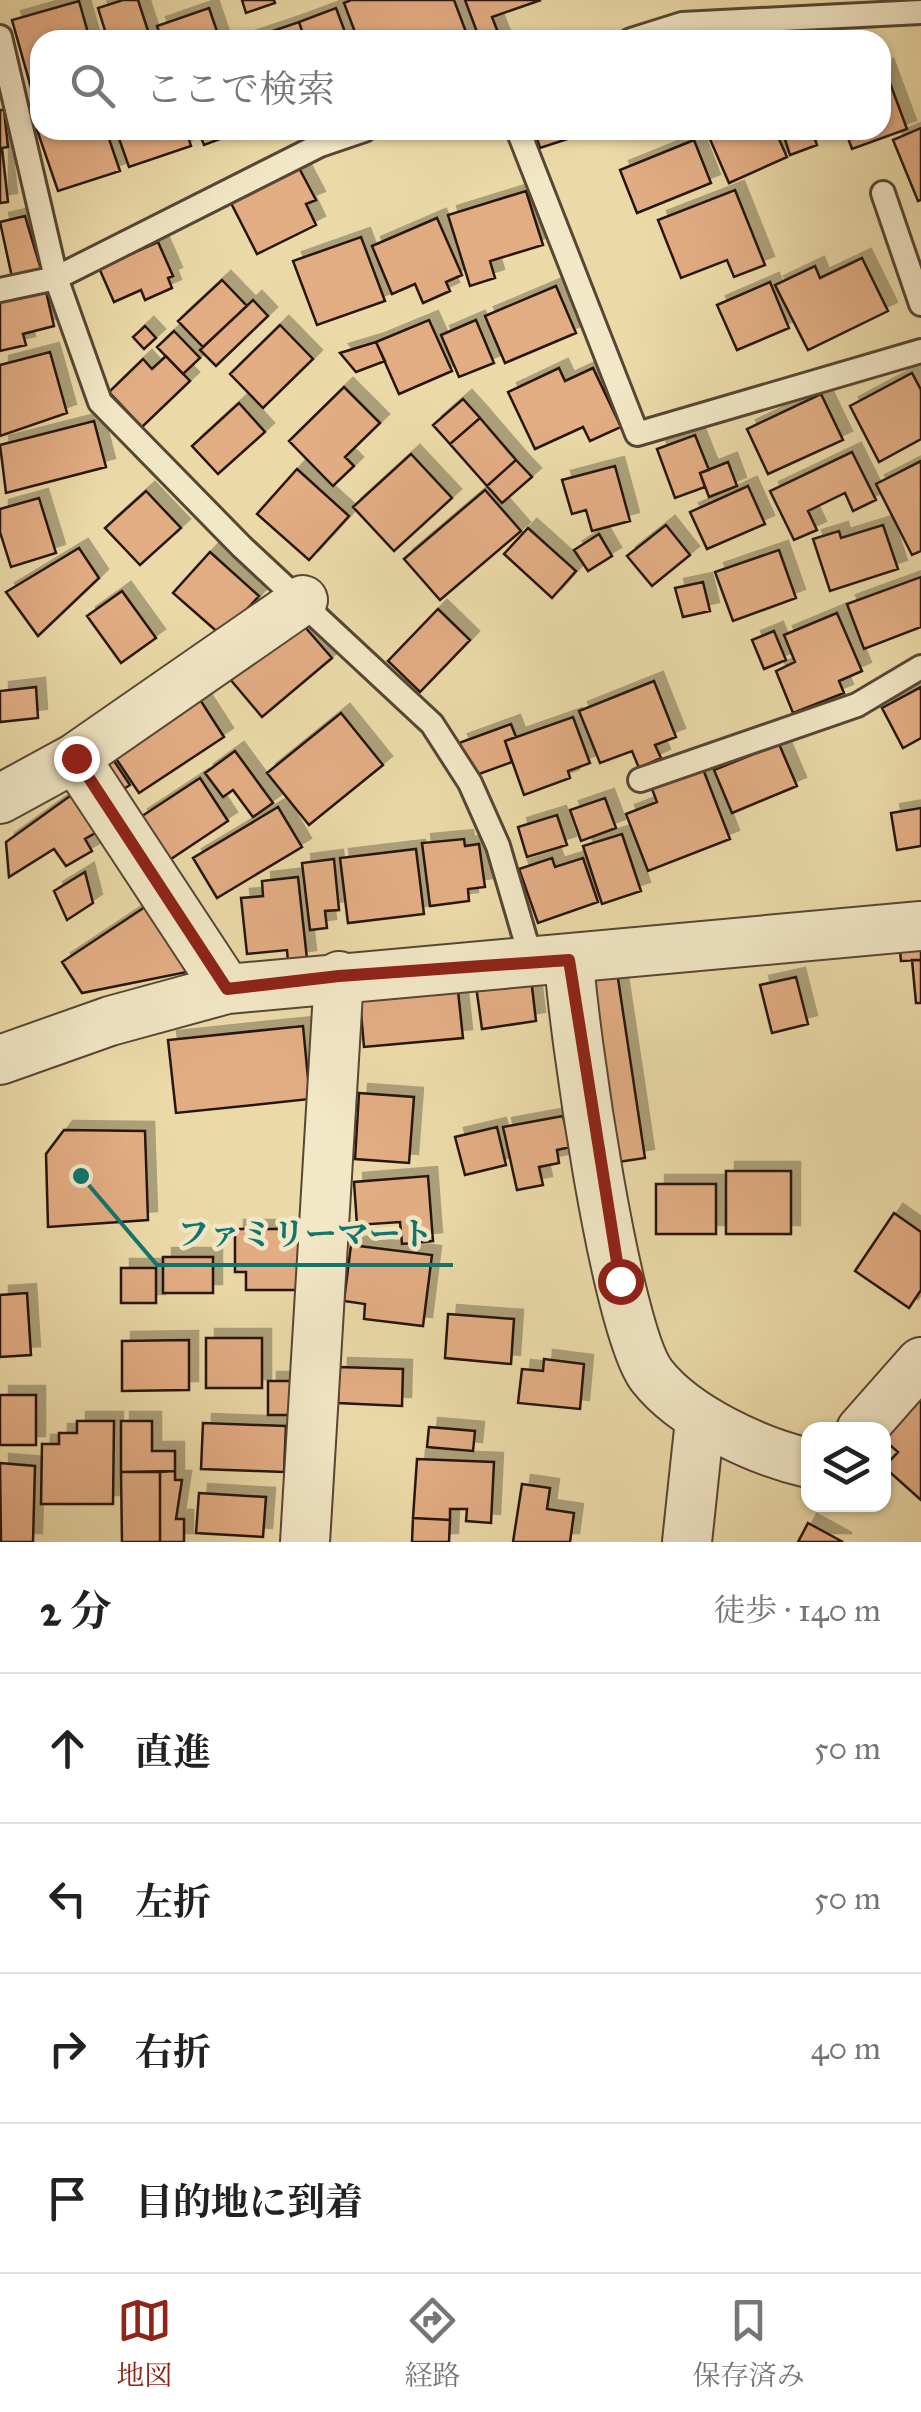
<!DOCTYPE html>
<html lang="ja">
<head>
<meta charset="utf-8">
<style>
  :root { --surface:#fff; --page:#f2f2f2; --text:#222; --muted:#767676; --line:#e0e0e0; --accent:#8f2418 }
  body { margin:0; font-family:"IM FELL Great Primer","Noto Serif JP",serif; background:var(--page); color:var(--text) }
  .controls { position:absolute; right:30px; bottom:30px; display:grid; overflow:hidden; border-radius:20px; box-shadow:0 2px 8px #0004 }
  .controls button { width:90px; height:90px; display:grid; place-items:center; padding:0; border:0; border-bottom:2px solid var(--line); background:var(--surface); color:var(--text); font:50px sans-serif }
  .stop { position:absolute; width:30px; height:30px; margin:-22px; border:8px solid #8f2418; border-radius:50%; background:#fff }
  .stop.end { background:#8f2418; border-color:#fff; box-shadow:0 2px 10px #0008 }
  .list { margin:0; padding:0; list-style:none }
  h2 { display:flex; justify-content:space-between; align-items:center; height:130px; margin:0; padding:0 40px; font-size:42px }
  h2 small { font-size:32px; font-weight:400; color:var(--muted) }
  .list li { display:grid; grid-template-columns:65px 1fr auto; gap:30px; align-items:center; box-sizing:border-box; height:150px; padding:0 40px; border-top:2px solid var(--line) }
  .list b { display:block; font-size:38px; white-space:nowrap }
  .list em { font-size:32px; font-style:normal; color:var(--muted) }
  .icon { flex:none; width:55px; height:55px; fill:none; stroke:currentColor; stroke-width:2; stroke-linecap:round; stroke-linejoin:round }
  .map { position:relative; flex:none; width:921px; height:1542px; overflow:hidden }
  .search { position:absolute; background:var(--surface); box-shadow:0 2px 8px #0004; left:30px; right:30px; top:30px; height:110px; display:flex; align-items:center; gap:25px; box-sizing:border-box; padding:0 35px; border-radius:30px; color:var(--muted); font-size:38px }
  .sheet { height:730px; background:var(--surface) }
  nav { display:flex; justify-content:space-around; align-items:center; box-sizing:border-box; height:140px; border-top:2px solid var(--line); background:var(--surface); font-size:28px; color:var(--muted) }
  nav a { display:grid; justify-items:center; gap:5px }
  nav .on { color:var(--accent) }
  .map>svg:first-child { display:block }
  .building { fill:#e3ad84; stroke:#26150e; stroke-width:2.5; filter:url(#shadow) }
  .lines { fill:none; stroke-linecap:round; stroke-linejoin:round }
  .service-casing { stroke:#574634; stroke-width:28 }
  .minor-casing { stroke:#574634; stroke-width:52 }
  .service { stroke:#f2e7c6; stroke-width:22 }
  .minor { stroke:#f2e7c6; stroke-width:48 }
  .route { stroke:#8f2418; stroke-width:12 }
  .leader { fill:none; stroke:#0f766e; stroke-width:4 }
  .callout-dot { fill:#0f766e; stroke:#f2e7c6; stroke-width:4 }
  .callout-label { font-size:32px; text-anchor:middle; font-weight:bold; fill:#0f766e; stroke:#f2e7c6; stroke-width:9; stroke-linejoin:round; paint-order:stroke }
</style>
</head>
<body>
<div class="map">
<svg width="921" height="1542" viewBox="0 0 921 1542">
  <defs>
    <filter id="shadow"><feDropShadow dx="9" dy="-9" stdDeviation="0" flood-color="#0004"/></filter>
  </defs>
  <rect width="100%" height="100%" fill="#ebdaa8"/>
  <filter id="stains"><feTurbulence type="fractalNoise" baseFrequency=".002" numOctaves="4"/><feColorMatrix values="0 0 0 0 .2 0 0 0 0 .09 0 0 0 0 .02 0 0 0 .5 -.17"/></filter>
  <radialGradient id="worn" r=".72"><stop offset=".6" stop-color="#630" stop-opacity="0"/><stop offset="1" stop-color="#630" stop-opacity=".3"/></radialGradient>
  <path class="building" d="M 123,0 L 138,0 L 151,40 L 108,40 L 98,8 Z
    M 242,0 L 274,0 L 275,3 L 246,13 Z
    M 351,0 L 454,0 L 469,40 L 358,40 L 344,3 Z
    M 465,0 L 541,0 L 492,17 L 501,40 L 480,40 Z
    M 79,1 L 90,40 L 40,40 L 40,88 L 32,91 L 12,20 Z
    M 209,8 L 220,40 L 162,40 L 157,26 Z
    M 336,8 L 348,40 L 305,40 L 299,22 Z
    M 299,22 L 305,40 L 246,40 Z
    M 745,29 L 747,37 L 765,31 L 768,40 L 715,40 Z
    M 884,67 L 907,129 L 852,149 L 845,130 L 881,130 Z
    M 0,110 L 4,110 L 8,147 L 2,148 L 8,202 L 0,203 Z
    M 40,122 L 40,130 L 106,130 L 120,171 L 58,191 L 35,124 Z
    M 921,128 L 921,200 L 918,201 L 893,140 Z
    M 116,130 L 186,130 L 191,146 L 129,167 Z
    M 198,130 L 244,130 L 204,145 Z
    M 534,130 L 595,130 L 540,148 Z
    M 706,130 L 775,130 L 787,157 L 729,183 Z
    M 782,130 L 834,130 L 814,137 L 817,145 L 790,155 Z
    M 694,140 L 711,183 L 637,213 L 620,170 Z
    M 299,168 L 316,200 L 306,204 L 316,225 L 257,254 L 231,203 Z
    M 735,190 L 765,265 L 734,277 L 727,260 L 681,278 L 658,220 Z
    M 526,191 L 543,245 L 490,261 L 495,278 L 470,286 L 448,215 Z
    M 25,216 L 42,273 L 13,282 L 0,222 Z
    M 437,218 L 462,275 L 446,282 L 450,291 L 423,303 L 415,284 L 392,294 L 372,246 Z
    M 361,237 L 385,301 L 317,325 L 293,261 Z
    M 158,242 L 173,276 L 168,278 L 172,288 L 145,300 L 141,290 L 114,302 L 99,268 Z
    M 862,258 L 888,311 L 808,350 L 775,285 L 815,266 L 820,278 Z
    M 222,280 L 247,306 L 203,347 L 178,321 Z
    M 770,282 L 789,328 L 737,350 L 717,305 Z
    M 556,286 L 576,333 L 505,363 L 485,316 Z
    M 45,287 L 54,326 L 23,334 L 26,345 L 0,351 L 0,298 Z
    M 253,300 L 268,316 L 216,366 L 200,350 Z
    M 429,320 L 452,371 L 399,394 L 376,342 Z
    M 476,320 L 494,363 L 459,377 L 441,335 Z
    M 280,325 L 313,359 L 263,408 L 230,374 Z
    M 145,326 L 156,338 L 144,349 L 133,337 Z
    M 174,331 L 200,358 L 183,374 L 157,347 Z
    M 376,342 L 385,361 L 356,372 L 340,353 Z
    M 50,352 L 67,413 L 0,436 L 0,365 Z
    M 166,356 L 190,381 L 142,427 L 109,392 L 143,359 L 152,369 Z
    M 559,368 L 565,381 L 593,368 L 621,427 L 590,441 L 583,427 L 535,449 L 508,392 Z
    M 912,373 L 921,390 L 921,439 L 879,462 L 850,406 Z
    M 344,387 L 380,423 L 345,457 L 354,466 L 333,486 L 289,441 Z
    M 821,394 L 843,440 L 768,474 L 747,429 Z
    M 463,399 L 480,418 L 450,444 L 433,425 Z
    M 239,403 L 265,432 L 218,474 L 192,446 Z
    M 480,418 L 516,460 L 487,486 L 450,444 Z
    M 94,421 L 106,467 L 6,493 L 0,445 Z
    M 695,435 L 709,470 L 700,473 L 705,487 L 675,498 L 657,449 Z
    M 852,452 L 876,500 L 853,511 L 845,493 L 808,511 L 817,530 L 794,540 L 770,491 Z
    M 411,454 L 452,498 L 394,551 L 353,507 Z
    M 516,460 L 532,477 L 502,503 L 487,486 Z
    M 921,461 L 921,551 L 912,555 L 876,484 Z
    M 728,462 L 737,486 L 709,497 L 700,473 Z
    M 615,466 L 630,521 L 592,531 L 586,510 L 572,514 L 562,480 Z
    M 297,469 L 349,516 L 309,560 L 257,514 Z
    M 748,486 L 765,524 L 707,549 L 690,512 Z
    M 485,490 L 521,531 L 440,600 L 404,559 Z
    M 146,491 L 181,528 L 140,565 L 105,528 Z
    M 39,498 L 56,553 L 11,567 L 0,532 L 0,509 Z
    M 666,525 L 690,555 L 652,586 L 627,556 Z
    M 883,525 L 898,569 L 830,591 L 813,539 L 839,531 L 841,538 Z
    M 528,528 L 576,571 L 552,598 L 504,554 Z
    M 599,534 L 612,556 L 588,571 L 574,550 Z
    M 79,548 L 99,578 L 38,636 L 6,592 Z
    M 779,550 L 796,598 L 733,621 L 715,572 Z
    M 210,552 L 259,596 L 222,636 L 173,593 Z
    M 921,577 L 921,627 L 864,649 L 847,604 Z
    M 703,582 L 710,611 L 683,617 L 675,588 Z
    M 122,591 L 156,638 L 121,663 L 87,616 Z
    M 438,609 L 470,640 L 420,692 L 388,661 Z
    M 837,613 L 862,671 L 839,681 L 844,693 L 793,713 L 776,671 L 795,662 L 784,635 Z
    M 298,619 L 332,658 L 262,717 L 229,678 Z
    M 774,631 L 786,660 L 764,669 L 752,640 Z
    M 654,681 L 676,737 L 655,745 L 661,758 L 639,768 L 632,751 L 600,763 L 579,711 Z
    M 36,687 L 38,718 L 0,722 L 0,691 Z
    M 921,687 L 921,738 L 903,748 L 882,708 Z
    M 197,695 L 224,737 L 139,793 L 111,751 Z
    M 341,713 L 383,765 L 309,825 L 267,773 Z
    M 573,717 L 590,763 L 568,771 L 570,778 L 524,795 L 505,741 Z
    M 511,724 L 516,737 L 505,741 L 512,762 L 471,777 L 459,743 Z
    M 779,744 L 797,786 L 732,813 L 714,770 Z
    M 235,751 L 273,803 L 253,817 L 233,790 L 223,797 L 205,773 Z
    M 114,761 L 130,785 L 111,797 L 95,772 Z
    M 703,769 L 730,839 L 648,871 L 626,814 L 657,802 L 652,789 Z
    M 200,778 L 228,821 L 168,861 L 139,818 Z
    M 77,791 L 102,829 L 85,839 L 92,851 L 66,866 L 54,849 L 9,877 L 6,842 Z
    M 605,798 L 616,828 L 581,841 L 570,810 Z
    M 278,807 L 302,847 L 217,898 L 193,858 Z
    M 921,808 L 921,846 L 897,850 L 891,813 Z
    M 557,815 L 567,845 L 527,857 L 518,827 Z
    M 622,834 L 641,891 L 602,904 L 583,846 Z
    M 464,839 L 465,846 L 479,844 L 485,887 L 468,889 L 469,901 L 430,906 L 422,843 Z
    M 416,849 L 424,914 L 348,923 L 340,858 Z
    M 552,858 L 555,867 L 583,858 L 598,902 L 538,923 L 519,869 Z
    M 334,859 L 339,910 L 325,911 L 327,928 L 310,930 L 302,863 Z
    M 85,872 L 93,903 L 67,920 L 54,891 Z
    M 298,877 L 307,959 L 288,962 L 287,950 L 247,954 L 241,898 L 263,896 L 262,881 Z
    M 151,903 L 197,970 L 82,993 L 62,962 Z
    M 921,938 L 921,960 L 901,961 L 899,940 Z
    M 912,960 L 921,960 L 921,1003 L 916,1003 Z
    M 617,972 L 645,1158 L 611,1163 L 583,977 Z
    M 796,977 L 808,1024 L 772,1033 L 760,985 Z
    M 531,978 L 536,1021 L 482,1029 L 476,986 Z
    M 458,991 L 463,1038 L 364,1047 L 360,1001 Z
    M 303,1026 L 310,1099 L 176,1113 L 168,1040 Z
    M 359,1093 L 414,1097 L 409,1163 L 355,1159 Z
    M 563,1116 L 570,1147 L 557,1150 L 559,1163 L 539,1167 L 543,1185 L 517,1190 L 503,1127 Z
    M 497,1127 L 506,1165 L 465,1175 L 455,1137 Z
    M 64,1130 L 145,1131 L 148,1220 L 48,1227 L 46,1154 Z
    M 726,1171 L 791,1171 L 791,1234 L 726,1234 Z
    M 428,1176 L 433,1241 L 402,1244 L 400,1222 L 357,1225 L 354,1182 Z
    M 656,1184 L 716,1184 L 716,1234 L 656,1234 Z
    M 894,1213 L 921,1232 L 921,1290 L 909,1308 L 855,1271 Z
    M 235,1229 L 305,1229 L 306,1290 L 246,1290 L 246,1272 L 235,1272 Z
    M 351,1245 L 432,1255 L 423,1326 L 364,1319 L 365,1304 L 344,1301 Z
    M 163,1257 L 213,1257 L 213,1293 L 163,1293 Z
    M 121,1268 L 156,1268 L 156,1303 L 121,1303 Z
    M 27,1293 L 31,1355 L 0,1357 L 0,1295 Z
    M 448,1314 L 514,1319 L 511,1364 L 445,1358 Z
    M 206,1338 L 262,1338 L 262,1388 L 206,1388 Z
    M 189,1340 L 189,1390 L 122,1391 L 122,1341 Z
    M 544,1359 L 584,1364 L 580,1409 L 518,1403 L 522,1369 L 543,1371 Z
    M 339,1367 L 403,1369 L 402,1406 L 338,1403 Z
    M 268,1381 L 298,1381 L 298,1415 L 268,1415 Z
    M 912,1390 L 921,1399 L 921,1500 L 884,1467 L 898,1452 L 884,1440 Z
    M 0,1395 L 36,1395 L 36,1445 L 0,1445 Z
    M 77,1421 L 114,1421 L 113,1504 L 41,1504 L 42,1444 L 59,1444 L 59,1433 L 77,1433 Z
    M 121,1421 L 152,1421 L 152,1451 L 175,1451 L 175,1471 L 121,1472 Z
    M 203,1423 L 286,1426 L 284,1472 L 201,1469 Z
    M 429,1427 L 475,1431 L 473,1451 L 427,1447 Z
    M 417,1459 L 494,1462 L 491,1523 L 466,1521 L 467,1509 L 450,1509 L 450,1520 L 413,1518 Z
    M 0,1463 L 35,1466 L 33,1542 L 1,1542 Z
    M 175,1471 L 175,1480 L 182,1480 L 176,1519 L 184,1519 L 184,1542 L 160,1542 L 160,1472 Z
    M 121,1472 L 160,1472 L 160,1542 L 122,1542 Z
    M 522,1484 L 550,1488 L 547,1509 L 574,1513 L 570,1542 L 513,1542 Z
    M 199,1493 L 266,1497 L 263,1537 L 196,1533 Z
    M 413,1518 L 450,1520 L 449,1542 L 412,1542 Z
    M 808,1523 L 843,1542 L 798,1542 Z"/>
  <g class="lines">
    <defs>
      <path id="service" d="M 0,37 L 56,278 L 100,402 L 242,547 L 432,724 L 470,783 L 498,846 L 532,962
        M 631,40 L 682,24 L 921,12
        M 518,130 L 637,434 L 921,351
        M 883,193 L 921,304
        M 0,290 L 56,278 L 320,145 L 364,130
        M 640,780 L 857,705 L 921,667"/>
      <path id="minor" d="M 75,758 L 227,989
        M 0,799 L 75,758 L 303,600
        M 569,959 C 573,1028 616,1331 652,1376 C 685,1418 757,1451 808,1463
        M 0,1060 L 110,1021 L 227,989 L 921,926
        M 861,1430 L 921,1362
        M 305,1542 L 339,976
        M 687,1542 L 700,1420"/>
    </defs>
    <use href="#service" class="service-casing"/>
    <use href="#minor" class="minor-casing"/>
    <use href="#service" class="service"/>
    <use href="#minor" class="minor"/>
  </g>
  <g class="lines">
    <path class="route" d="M 76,758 L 227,989 L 339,976 L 569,960 L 620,1281"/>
  </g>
  <path class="leader" d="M81 1176L157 1265H453"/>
  <circle class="callout-dot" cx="81" cy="1176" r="10"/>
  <g class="callout-label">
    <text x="305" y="1245">ファミリーマート</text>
  </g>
  <rect width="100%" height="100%" filter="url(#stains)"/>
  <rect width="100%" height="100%" fill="url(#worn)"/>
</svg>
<div class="controls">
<button><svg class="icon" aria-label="layers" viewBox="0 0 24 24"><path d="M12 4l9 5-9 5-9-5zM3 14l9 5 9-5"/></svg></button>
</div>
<div class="stop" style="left:620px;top:1281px"></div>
<div class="stop end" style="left:76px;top:758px"></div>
<div class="search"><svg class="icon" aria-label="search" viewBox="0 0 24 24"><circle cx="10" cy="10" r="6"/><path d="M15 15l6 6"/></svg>ここで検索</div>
</div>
<section class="sheet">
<h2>2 分<small>徒歩 · 140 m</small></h2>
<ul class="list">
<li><svg class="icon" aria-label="ahead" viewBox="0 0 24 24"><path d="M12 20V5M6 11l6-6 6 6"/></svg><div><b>直進</b></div><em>50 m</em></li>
<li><svg class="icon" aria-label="left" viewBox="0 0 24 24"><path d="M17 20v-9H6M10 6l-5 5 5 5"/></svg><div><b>左折</b></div><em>50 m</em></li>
<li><svg class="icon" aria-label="right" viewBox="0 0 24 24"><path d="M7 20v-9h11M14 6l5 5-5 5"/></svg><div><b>右折</b></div><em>40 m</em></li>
<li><svg class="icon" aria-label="arrive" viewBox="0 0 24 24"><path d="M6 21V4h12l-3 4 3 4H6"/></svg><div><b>目的地に到着</b></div></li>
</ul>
</section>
<nav>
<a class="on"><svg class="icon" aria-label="map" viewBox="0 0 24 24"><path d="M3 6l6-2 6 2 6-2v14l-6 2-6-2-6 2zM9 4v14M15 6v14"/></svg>地図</a>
<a><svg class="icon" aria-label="directions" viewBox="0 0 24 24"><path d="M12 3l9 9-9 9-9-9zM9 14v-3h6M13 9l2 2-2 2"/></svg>経路</a>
<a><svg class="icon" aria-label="saved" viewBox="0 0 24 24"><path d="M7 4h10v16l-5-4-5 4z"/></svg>保存済み</a>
</nav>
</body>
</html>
